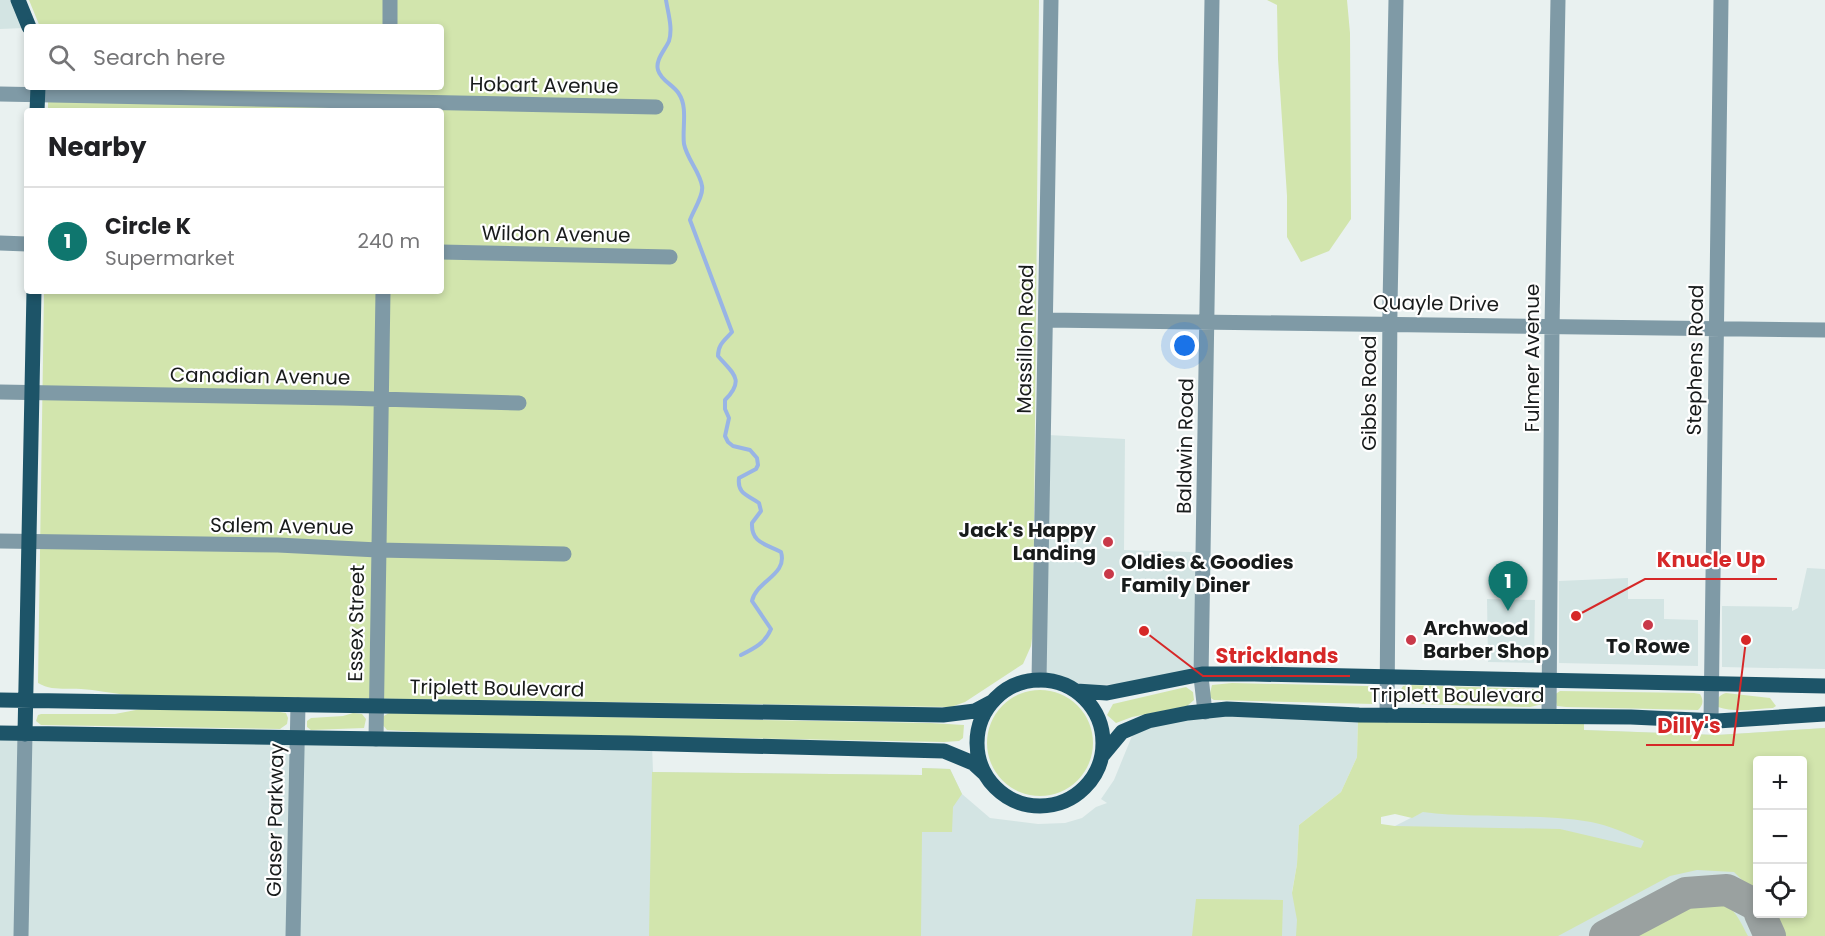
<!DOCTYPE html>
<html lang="en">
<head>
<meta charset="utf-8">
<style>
  :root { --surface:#fff; --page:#f6f6f6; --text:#202124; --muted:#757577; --line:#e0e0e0; --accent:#0f766e }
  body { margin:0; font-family:Poppins,sans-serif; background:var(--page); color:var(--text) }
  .controls { position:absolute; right:18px; bottom:18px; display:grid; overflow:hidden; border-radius:6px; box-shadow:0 3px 9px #0003 }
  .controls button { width:54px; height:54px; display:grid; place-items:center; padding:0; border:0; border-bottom:2px solid var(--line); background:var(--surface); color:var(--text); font:30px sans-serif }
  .you { position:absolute; left:1185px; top:346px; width:21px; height:21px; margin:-15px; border:4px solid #fff; border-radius:50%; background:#1a73e8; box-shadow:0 0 0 9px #1a73e833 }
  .badge { display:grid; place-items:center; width:39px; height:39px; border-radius:50%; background:var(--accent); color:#fff; font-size:20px; font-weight:700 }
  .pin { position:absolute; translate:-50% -50px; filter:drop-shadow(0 2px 3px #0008) }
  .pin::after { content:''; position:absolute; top:32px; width:21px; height:18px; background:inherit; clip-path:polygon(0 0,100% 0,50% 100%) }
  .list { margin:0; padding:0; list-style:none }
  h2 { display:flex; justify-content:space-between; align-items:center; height:78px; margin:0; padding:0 24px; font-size:26px }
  h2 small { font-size:20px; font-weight:400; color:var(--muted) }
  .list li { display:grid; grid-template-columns:39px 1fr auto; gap:18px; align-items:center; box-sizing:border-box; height:108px; padding:0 24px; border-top:2px solid var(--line) }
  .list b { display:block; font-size:22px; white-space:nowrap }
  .list p { margin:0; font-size:20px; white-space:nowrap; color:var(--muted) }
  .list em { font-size:20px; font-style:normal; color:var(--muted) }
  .icon { flex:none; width:33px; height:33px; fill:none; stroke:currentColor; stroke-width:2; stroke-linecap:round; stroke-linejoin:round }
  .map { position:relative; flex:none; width:1825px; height:936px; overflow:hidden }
  .search { position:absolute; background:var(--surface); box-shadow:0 3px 9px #0003; left:24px; top:24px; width:420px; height:66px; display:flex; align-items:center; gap:15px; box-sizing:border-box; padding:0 21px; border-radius:6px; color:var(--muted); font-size:22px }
  .panel { position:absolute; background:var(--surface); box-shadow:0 3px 9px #0003; left:24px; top:108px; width:420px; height:186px; border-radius:6px }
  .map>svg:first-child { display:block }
  .built { fill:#d3e4e3; fill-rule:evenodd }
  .green { fill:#d2e5ad; fill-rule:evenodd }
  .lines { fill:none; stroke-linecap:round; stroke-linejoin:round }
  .stream { stroke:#98b4e5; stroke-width:4 }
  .taxiway { stroke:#9aa1a0; stroke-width:32 }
  .minor { stroke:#7f9aa6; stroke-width:15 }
  .major { stroke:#1d5468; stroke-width:15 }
  .poi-dot { fill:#c93949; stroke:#fff; stroke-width:2 }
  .labels { text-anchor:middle; stroke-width:4.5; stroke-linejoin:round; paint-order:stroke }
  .street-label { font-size:20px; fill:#181b1b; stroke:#fff }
  .poi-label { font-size:20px; font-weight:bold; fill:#181b1b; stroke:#fff; text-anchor:start }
  .leader { fill:none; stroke:#d62828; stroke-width:2 }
  .callout-dot { fill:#d62828; stroke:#fff; stroke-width:2 }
  .callout-label { font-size:21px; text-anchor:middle; font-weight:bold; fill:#d62828; stroke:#fff; stroke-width:4.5; stroke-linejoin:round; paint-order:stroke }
</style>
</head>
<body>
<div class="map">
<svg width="1825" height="936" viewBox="0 0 1825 936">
  <rect width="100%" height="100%" fill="#e9f1f0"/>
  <path class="built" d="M 0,0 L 11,0 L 24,28 L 0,29 Z
    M 1048,435 L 1125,439 L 1124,550 L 1190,552 L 1199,554 L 1197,672 L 1117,684 L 1088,686 L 1045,673 Z
    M 1807,568 L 1825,569 L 1825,669 L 1722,667 L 1722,606 L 1792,607 L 1792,611 L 1798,608 Z
    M 1628,578 L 1628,599 L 1664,599 L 1664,619 L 1698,620 L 1698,666 L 1559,663 L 1559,581 Z
    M 1487,599 L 1535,600 L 1534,663 L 1488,662 Z
    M 1221,714 L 1358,720 L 1357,757 L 1341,792 L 1299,825 L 1297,864 L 1292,892 L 1395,826 L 1584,730 L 1717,735 L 1825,728 L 1825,936 L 0,936 L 0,733 L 652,744 L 653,772 L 922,775 L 922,768 L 950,769 L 962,794 L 990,818 L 1038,824 L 1065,823 L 1082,818 L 1096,807 L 1107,803 L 1101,799 L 1114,780 L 1132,736 L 1148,726 ZM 1758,760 L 1802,760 L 1802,914 L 1758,914 Z"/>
  <path class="green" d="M 29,0 L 1039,0 L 1033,631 L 1031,646 L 1023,664 L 965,702 L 951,707 L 126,695 C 111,693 96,690 81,689 C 65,688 52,691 38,683 L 44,291 L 441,291 L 441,111 L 48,111 L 48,87 L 441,87 L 441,27 L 40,27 Z
    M 1267,0 L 1347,0 L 1350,33 L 1351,219 L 1329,251 L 1301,262 L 1287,237 L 1287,196 L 1278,59 L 1277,5 Z
    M 1232,683 L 1367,686 L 1374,687 L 1377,692 L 1374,704 L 1214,700 L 1209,697 L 1212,685 Z
    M 1411,685 L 1533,689 L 1542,693 L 1543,704 L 1530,707 L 1416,704 L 1403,702 L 1399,698 L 1400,691 L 1403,686 Z
    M 1186,687 L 1193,692 L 1194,700 L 1187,706 L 1132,717 L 1116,723 L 1107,715 L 1113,704 Z
    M987 743a53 53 0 1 1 106 0a53 53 0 1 1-106 0Z
    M 1560,691 L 1694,693 L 1700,694 C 1704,701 1703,705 1698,710 L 1566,707 L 1557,706 L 1554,695 Z
    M 1726,693 L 1770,698 L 1776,706 L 1773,708 C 1755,709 1735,713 1718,707 C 1717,699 1717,696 1726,693 Z
    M 141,709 L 280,712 L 286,713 L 288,718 L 287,724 L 280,729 L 41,725 L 36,721 L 38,715 L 41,714 L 115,714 Z
    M 353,713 L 362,714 L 366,719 L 364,728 L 311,730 L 307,727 L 307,721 L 311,718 L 343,716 Z
    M 389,713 L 930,723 L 964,725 L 963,738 L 959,741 L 944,742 L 419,732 L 387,730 L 382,724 L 382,717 Z
    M 1358,720 L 1584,722 L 1584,730 L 1717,735 L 1825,728 L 1825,936 L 1783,936 L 1771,914 L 1802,914 L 1802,760 L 1758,760 L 1757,895 L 1734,872 L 1697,870 L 1670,876 L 1558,936 L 1296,936 L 1297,920 L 1292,893 L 1297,864 L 1299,825 L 1341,792 L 1357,757 ZM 1423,812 C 1479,819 1536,813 1591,822 C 1608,825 1628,834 1644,841 L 1641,848 L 1560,829 L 1395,826 L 1381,824 L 1381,817 L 1395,814 L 1412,818 Z
    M 922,768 L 950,769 L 962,794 L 953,807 L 952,832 L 922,832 L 921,936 L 649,936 L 652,772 L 922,775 Z
    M 1705,898 C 1731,900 1737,915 1748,936 L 1621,936 C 1646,923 1676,900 1705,898 Z
    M 1196,899 L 1283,900 L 1282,936 L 1192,936 Z"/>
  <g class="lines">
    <path class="stream" d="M 666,0 C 668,13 673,28 669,41 C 665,50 655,60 658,70 C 661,81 674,85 679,94 C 688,107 682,129 684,144 C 687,159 700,172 702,186 C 704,195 693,211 690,220 L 732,332 C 725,340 718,344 718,356 C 732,373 746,379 725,400 L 725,409 L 729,418 L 725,436 L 728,442 L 733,446 L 750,450 L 757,458 L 758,465 L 756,469 L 739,478 C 737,494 748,495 759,503 L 761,511 L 752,523 C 751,543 766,544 781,552 C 788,575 756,581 752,601 L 771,629 C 765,643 755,648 741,655"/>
    <path class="taxiway" d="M 1760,914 L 1770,936
      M 1605,936 L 1686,893 L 1727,890 L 1756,905 L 1758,909"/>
    <path class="minor" d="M 390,27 L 390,0
      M 0,94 L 656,107
      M 0,243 L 27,244
      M 441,252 L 670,257
      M 1046,320 L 1825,330
      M 0,392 L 343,398 L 519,403
      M 0,541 L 278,545 L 378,550 L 564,554
      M 1039,680 L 1051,0
      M 1205,712 L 1201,677 L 1212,0
      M 1387,715 L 1390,305 L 1396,0
      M 1549,716 L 1552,326 L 1558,0
      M 1711,721 L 1721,0
      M 376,739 L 383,291
      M 21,936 L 25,734
      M 293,936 L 298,705"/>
    <path class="major" d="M 18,0 L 29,27
      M 37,111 L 38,87
      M977 743a63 63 0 1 1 126 0a63 63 0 1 1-126 0Z
      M 1076,691 L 1107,693 L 1202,674 L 1254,674 L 1825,686
      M 0,700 L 943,715 L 975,711 L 992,702
      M 0,733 L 630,743 L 944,751 L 973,763 L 985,774
      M 25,734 L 34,291
      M 1102,756 L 1122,732 L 1148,721 L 1188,713 L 1227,709 L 1359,715 L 1631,717 L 1717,721 L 1825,714"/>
  </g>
  <g class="poi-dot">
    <circle cx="1108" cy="542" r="6"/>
    <circle cx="1109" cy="574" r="6"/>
    <circle cx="1648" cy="625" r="6"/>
    <circle cx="1411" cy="640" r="6"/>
  </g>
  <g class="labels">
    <g class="street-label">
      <text transform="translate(544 85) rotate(1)" y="7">Hobart Avenue</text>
      <text transform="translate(556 234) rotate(1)" y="7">Wildon Avenue</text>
      <text transform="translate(1436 303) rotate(1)" y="7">Quayle Drive</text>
      <text transform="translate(1025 339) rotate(-89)" y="7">Massillon Road</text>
      <text transform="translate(1532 358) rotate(-90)" y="7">Fulmer Avenue</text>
      <text transform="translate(1695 360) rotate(-89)" y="7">Stephens Road</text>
      <text transform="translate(260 376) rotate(1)" y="7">Canadian Avenue</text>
      <text transform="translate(1369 393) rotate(-90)" y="7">Gibbs Road</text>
      <text transform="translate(1185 446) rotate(-89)" y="7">Baldwin Road</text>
      <text transform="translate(282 526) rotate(1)" y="7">Salem Avenue</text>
      <text transform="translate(356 623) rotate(-89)" y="7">Essex Street</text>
      <text transform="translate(497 688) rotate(1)" y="7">Triplett Boulevard</text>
      <text x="1457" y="702">Triplett Boulevard</text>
      <text transform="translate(275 820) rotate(-89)" y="7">Glaser Parkway</text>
    </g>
    <g class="poi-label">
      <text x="1096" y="537" text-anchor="end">Jack's Happy<tspan x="1096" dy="23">Landing</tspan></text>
      <text x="1121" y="569">Oldies &amp; Goodies<tspan x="1121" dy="23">Family Diner</tspan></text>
      <text x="1423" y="635">Archwood<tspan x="1423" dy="23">Barber Shop</tspan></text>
      <text x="1648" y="653" text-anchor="middle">To Rowe</text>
    </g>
  </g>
  <path class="leader" d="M1576 616L1645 579H1777M1144 631L1203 676H1350M1746 640L1733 745H1646"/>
  <g class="callout-dot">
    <circle cx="1576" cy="616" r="6"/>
    <circle cx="1144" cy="631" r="6"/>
    <circle cx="1746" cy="640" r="6"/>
  </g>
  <g class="callout-label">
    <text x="1711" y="567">Knucle Up</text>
    <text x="1277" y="663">Stricklands</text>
    <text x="1689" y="733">Dilly's</text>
  </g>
</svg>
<div class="controls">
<button>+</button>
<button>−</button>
<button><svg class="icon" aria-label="locate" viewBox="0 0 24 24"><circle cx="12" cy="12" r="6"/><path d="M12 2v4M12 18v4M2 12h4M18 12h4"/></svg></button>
</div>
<div class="you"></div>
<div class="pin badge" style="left:1508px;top:611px">1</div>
<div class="search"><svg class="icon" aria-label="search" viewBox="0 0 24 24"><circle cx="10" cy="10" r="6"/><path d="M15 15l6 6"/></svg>Search here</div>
<section class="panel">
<h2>Nearby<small></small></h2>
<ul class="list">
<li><span class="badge">1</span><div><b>Circle K</b><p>Supermarket</p></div><em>240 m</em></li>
</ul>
</section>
</div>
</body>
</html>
